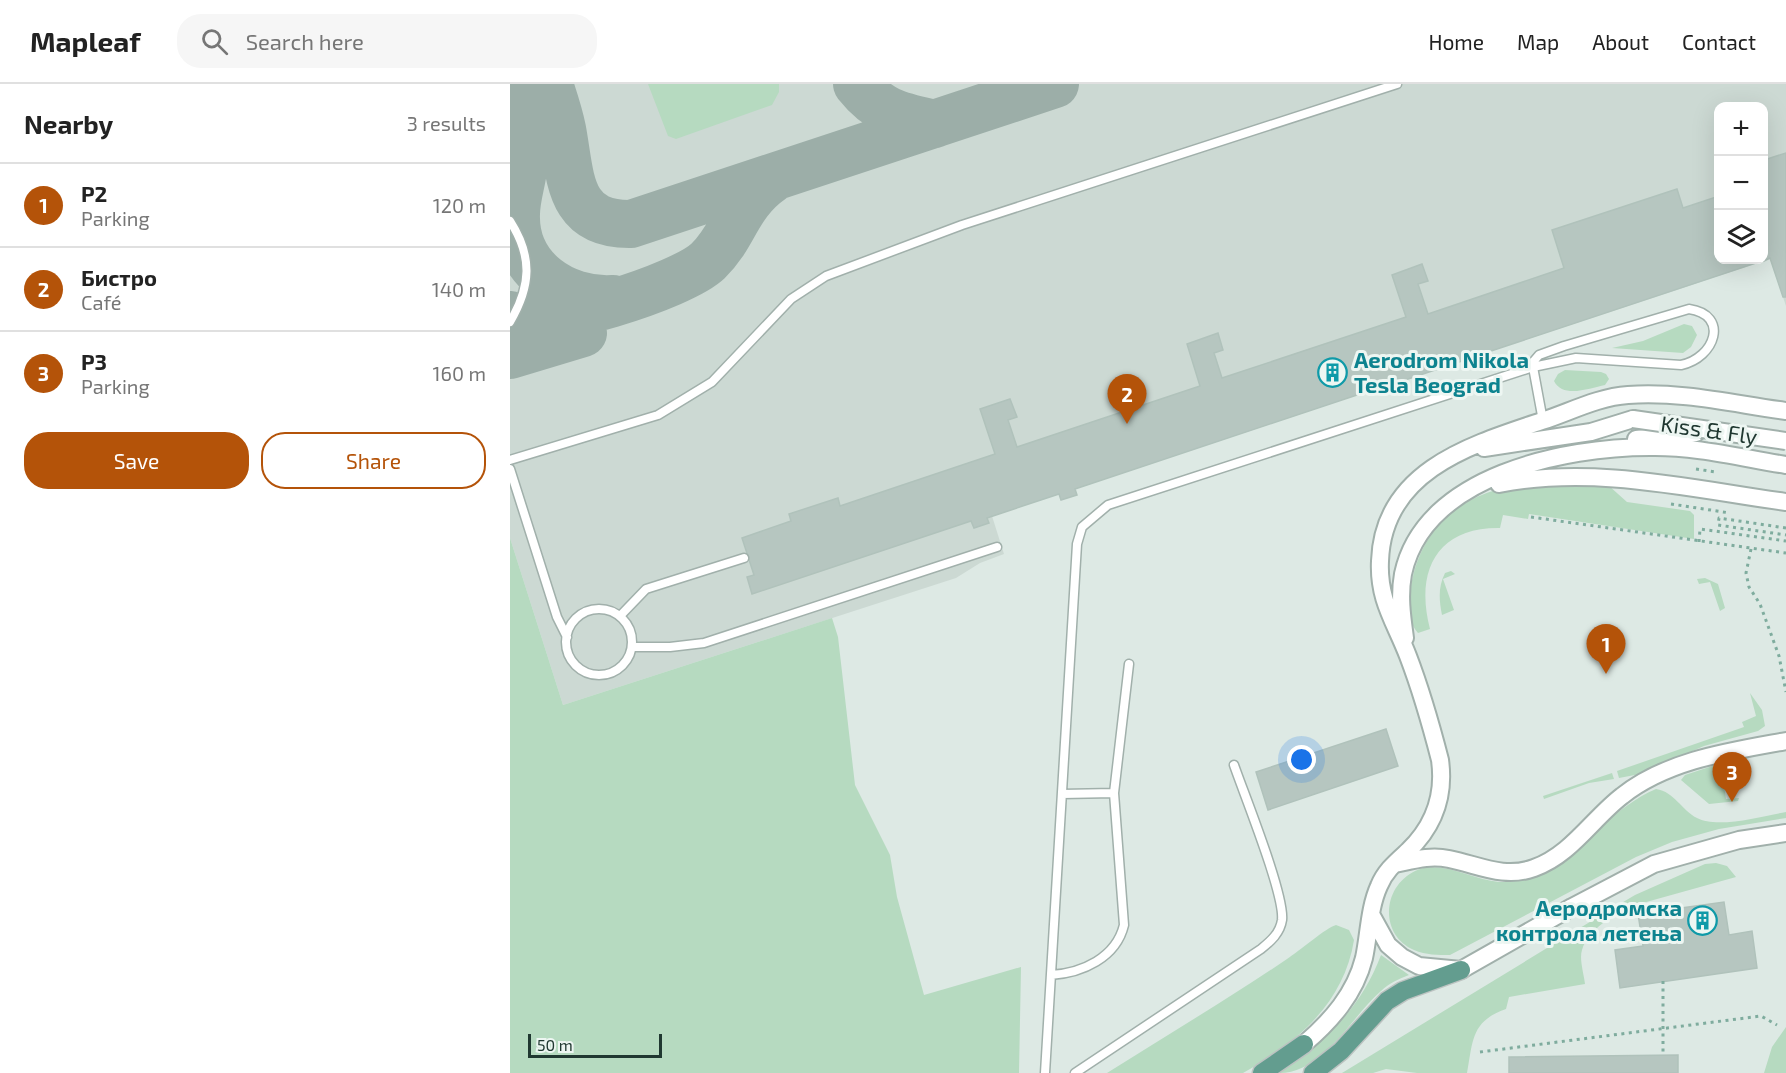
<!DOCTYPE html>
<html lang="en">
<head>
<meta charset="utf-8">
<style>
  :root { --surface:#fff; --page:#f6f6f6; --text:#222; --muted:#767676; --line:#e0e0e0; --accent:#b45309 }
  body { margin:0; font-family:"Exo 2",sans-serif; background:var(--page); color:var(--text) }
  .controls { position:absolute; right:18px; top:18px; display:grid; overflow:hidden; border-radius:12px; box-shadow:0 6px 24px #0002 }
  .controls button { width:54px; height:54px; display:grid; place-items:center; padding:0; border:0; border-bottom:2px solid var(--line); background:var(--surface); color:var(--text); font:30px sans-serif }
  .scale { position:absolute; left:18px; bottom:15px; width:134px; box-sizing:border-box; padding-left:6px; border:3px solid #203831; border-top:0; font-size:16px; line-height:21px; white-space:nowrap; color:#203831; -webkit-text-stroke:4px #edf6f2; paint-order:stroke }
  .you { position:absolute; left:792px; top:676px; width:21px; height:21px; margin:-15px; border:4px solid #fff; border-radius:50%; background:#1a73e8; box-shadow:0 0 0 9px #1a73e833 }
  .badge { display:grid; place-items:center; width:39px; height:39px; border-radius:50%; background:var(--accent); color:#fff; font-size:20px; font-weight:700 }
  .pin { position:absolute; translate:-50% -50px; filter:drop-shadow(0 2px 3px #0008) }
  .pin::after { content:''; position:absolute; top:32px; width:21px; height:18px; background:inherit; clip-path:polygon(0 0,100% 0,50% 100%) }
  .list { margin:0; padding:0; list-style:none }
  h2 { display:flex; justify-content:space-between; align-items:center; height:78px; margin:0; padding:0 24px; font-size:26px }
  h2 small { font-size:20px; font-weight:400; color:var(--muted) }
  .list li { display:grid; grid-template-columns:39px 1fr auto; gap:18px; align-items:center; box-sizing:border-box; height:84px; padding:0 24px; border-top:2px solid var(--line) }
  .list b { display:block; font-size:22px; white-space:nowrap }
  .list p { margin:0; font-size:20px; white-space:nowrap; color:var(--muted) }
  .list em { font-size:20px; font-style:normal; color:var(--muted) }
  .actions { display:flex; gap:12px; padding:18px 24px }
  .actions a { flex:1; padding:14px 0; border:2px solid var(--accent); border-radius:24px; text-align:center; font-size:21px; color:var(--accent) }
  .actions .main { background:var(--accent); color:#fff }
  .icon { flex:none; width:33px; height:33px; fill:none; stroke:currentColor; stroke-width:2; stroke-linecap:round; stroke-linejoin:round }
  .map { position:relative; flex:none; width:1276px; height:989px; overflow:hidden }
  header { display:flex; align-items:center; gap:36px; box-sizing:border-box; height:84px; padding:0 30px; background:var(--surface); border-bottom:2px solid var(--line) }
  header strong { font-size:28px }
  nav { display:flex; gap:33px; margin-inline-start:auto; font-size:21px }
  .search { width:420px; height:54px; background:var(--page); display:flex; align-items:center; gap:15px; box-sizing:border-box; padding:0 21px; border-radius:24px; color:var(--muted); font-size:22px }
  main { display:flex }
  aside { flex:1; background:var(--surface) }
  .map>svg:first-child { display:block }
  .built { fill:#ccd9d3; fill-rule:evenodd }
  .green { fill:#b6dac0 }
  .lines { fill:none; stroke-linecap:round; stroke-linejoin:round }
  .taxiway { stroke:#9caea8; stroke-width:48 }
  .building { fill:#b6c6c0; stroke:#b0c2bb; stroke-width:1.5 }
  .service-casing { stroke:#a1b0ab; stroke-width:11 }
  .minor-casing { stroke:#a1b0ab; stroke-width:20 }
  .primary-casing { stroke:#bcc3c1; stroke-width:21 }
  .path { stroke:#7fac9e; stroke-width:3; stroke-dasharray:3 4.5; stroke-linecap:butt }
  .service { stroke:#fff; stroke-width:8 }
  .minor { stroke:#fff; stroke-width:16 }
  .primary { stroke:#639d8f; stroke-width:18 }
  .minor-bridge-casing { stroke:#a1b0ab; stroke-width:20; stroke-linecap:butt }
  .path-bridge { stroke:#7fac9e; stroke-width:3; stroke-dasharray:3 4.5; stroke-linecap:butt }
  .minor-bridge { stroke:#fff; stroke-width:16 }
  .labels { text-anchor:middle; stroke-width:6; stroke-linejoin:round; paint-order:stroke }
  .culture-label { font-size:22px; font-weight:bold; fill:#0d838f; stroke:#edf6f2; text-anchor:start }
  .street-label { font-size:22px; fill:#203831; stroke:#edf6f2 }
</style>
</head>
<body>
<header>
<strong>Mapleaf</strong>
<div class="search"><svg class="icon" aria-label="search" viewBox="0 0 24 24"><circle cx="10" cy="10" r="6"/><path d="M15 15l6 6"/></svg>Search here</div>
<nav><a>Home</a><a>Map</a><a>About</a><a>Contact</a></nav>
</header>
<main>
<aside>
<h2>Nearby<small>3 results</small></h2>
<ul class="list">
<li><span class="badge">1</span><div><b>P2</b><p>Parking</p></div><em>120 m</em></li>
<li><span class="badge">2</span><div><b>Бистро</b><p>Café</p></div><em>140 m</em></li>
<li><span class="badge">3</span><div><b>P3</b><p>Parking</p></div><em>160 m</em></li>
</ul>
<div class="actions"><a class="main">Save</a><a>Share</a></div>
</aside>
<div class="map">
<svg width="1276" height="989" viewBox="0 0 1276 989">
  <rect width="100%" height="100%" fill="#dde9e4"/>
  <path class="built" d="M 0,0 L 1276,0 L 1276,222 L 1260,175 L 978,268 L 980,276 L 963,282 L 960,274 L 889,298 L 891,305 L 874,311 L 871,303 L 565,405 L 567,411 L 551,416 L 549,410 L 482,432 L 494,470 L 470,479 L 446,494 L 53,621 L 0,454 ZM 1208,22 L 1254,22 L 1254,176 L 1208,176 Z"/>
  <path class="green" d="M 138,0 L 269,0 L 269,8 L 262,21 L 166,55 L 158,52 Z
    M 1174,240 L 1182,242 L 1187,251 L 1181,263 L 1173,269 L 1102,264 L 1133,257 Z
    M 1055,286 L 1091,288 L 1096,290 L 1099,295 L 1095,301 C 1080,304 1053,315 1044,297 L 1048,290 Z
    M 1018,400 L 1098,401 L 1117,418 L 1180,427 L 1184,431 L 1184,455 L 1019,430 L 1018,435 L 993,431 L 990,444 C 926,443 905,488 920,545 L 908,549 C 898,538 899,524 900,510 C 907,444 954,405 1018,400 Z
    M 0,454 L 53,621 L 322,534 L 328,553 L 345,701 L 380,771 L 387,813 L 414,911 L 511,883 L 509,989 L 0,989 Z
    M 941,487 L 945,490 L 933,495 L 944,526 L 932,531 C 929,516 928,503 935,489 Z
    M 1195,494 L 1208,500 L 1215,524 L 1210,527 L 1200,498 L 1189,500 L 1187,495 Z
    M 1240,609 L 1252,626 L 1255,642 L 1248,647 L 1194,662 L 1130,690 L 1109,694 L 1107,687 L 1234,643 L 1232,638 L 1246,632 Z
    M 1236,671 L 1237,675 L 1211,682 L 1216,715 L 1229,714 L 1228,717 L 1199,720 L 1171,696 L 1175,691 Z
    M 1102,689 L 1104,695 L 1079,699 L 1034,715 L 1033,712 Z
    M 1146,705 C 1165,708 1171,726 1187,734 C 1207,745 1254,732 1276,728 L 1276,734 L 1209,745 L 1162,758 L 1126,773 L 940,871 C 928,871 916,871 904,866 C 869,851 872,803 905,787 C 931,775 962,796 989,798 C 1008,799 1034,790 1050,781 C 1066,772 1077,757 1090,744 C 1105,729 1127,713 1146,705 Z
    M 1206,779 L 1217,782 L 1226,793 L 1122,822 C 1104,831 1078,845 1072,866 C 1069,875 1074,890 1075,900 L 999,913 L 996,925 C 961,937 963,957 957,989 L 907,989 L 876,985 L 863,989 L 832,989 L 1088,833 L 1125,811 L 1195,780 Z
    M 826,841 L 839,846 L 844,856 C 834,919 787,959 733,989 L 597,989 C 657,951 718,915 777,875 C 788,868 817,843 826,841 Z
    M 871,871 L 899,891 C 889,895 879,899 871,907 C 840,934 814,989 769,989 C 815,958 851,924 871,871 Z
    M 1276,943 L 1276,989 L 1254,989 L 1262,963 Z"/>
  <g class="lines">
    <path class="taxiway" d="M 39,0 C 44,15 49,30 52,45 C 61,92 57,141 121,140 L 545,0
      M 347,0 C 370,29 390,32 425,40
      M 0,14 C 6,31 13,49 14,67 C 16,88 6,109 6,130 C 4,185 54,218 103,215
      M 0,231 C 33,247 172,202 198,177 C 225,151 226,120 262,95
      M 0,271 L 73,249"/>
  </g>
  <path class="building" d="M 1276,69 L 1276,213 L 1273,213 L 1260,174 L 1254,177 L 1254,76 Z
    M 1167,105 L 1173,124 L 1209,112 L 1209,176 L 1249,176 L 1249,178 L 978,268 L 980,276 L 963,282 L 961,274 L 889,298 L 891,305 L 874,311 L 871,303 L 565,405 L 567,411 L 551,416 L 549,410 L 477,434 L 479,439 L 464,444 L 461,437 L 242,510 L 237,493 L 244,491 L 232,454 L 281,437 L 279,430 L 328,414 L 330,422 L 485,370 L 470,325 L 500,315 L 507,333 L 498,336 L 507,363 L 690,302 L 677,260 L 708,249 L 713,266 L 704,269 L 712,294 L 896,233 L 882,191 L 912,180 L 918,197 L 908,200 L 918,230 L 1054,184 L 1042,146 Z
    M 876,645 L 888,682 L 758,726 L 746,688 Z
    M 1214,818 L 1219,851 L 1242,847 L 1247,884 L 1110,904 L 1105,866 L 1133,862 L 1128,830 Z
    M 1168,971 L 1168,989 L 999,989 L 999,973 Z"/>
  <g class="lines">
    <defs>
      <path id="service" d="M 0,137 C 23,173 21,202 0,238
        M 1179,225 C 1220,231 1205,274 1171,281 L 1066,274 L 1023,283 L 1023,278 L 1029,271 L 1054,262 Z
        M 0,376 L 148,331 L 202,298 L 281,215 L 316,192 L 452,141 L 887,0
        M 0,385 L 47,533 L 57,553
        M56 558a33 33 0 1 1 66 0a33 33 0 1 1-66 0Z
        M 110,532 L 136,505 L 234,474
        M 122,563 L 160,563 L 194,559 L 487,463
        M 604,709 L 619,580
        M 541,891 C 572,889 606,874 614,841 L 604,709 L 552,710
        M 535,989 L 567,460 L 572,443 L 598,421 L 1023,283 L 1033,337
        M 565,989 L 751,865 C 761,857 770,849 772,836 C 775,811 734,710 724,681"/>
      <path id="minor" d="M 1126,355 L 1186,349
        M 974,364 L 1081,348 L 1123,335
        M 989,400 C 1083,381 1182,405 1276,418
        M 895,554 C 892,532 889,512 893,490 C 914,391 1055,363 1140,363 C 1185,362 1232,374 1276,381
        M 885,780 C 904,776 920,771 939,775 C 969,781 994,795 1024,784 C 1061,771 1083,734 1112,712 C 1157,676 1221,667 1276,657
        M 862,832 L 878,861 L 892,873 L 909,882 L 951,886 L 1062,823 L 1144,780 L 1229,756 L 1276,749
        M 794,960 C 821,937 845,910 854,874 C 859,851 859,824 869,802 C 875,787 886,778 898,767 C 924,742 935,712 930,676 C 921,641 911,606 898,572 C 885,538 868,516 870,477 C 873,387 960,361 1032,337 C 1060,328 1088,313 1118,311 C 1171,307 1224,320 1276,327"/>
      <path id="primary" d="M 752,989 L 794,960
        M 803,989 L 831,967 L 877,917 L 893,907 L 951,886"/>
    </defs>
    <use href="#service" class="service-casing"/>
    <use href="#minor" class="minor-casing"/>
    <use href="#primary" class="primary-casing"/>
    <path class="path" d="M 1186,385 L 1206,388
      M 1161,420 L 1220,429
      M 1021,433 L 1276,469
      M 1276,444 L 1209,434 L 1208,441 L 1276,451
      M 1189,458 L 1190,445 L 1276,457
      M 1241,465 L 1236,489 L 1239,503 L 1250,520 L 1269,572 L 1276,608
      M 970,968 L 1251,932 L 1267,941"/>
    <use href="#service" class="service"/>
    <use href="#minor" class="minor"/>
    <use href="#primary" class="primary"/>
    <defs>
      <path id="minor-bridge" d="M 1123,335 L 1276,357"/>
    </defs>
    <use href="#minor-bridge" class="minor-bridge-casing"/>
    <path class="path-bridge" d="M 1153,897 L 1153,971"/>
    <use href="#minor-bridge" class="minor-bridge"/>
  </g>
  <defs>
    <symbol id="building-ring" viewBox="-11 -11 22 22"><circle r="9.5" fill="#edf6f2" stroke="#0f9aa8" stroke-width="1.5"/><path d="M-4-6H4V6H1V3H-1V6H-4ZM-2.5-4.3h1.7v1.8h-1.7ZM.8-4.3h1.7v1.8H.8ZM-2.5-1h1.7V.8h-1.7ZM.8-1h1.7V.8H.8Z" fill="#0f9aa8"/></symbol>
  </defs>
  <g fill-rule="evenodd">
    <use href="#building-ring" x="806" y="272" width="33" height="33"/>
    <use href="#building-ring" x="1176" y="820" width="33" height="33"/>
  </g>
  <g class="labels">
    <g class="culture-label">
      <text x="844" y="284">Aerodrom Nikola<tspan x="844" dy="25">Tesla Beograd</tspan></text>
      <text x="1172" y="832" text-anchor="end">Аеродромска<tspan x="1172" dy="25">контрола летења</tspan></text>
    </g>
    <g class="street-label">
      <text transform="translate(1199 346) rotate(8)" y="8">Kiss &amp; Fly</text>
    </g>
  </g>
</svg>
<div class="controls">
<button>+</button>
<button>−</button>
<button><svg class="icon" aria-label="layers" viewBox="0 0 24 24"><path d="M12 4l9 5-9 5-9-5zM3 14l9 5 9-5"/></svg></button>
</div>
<div class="scale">50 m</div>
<div class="you"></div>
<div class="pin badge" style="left:1096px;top:590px">1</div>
<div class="pin badge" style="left:617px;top:340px">2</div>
<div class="pin badge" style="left:1222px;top:718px">3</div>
</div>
</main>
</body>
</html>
